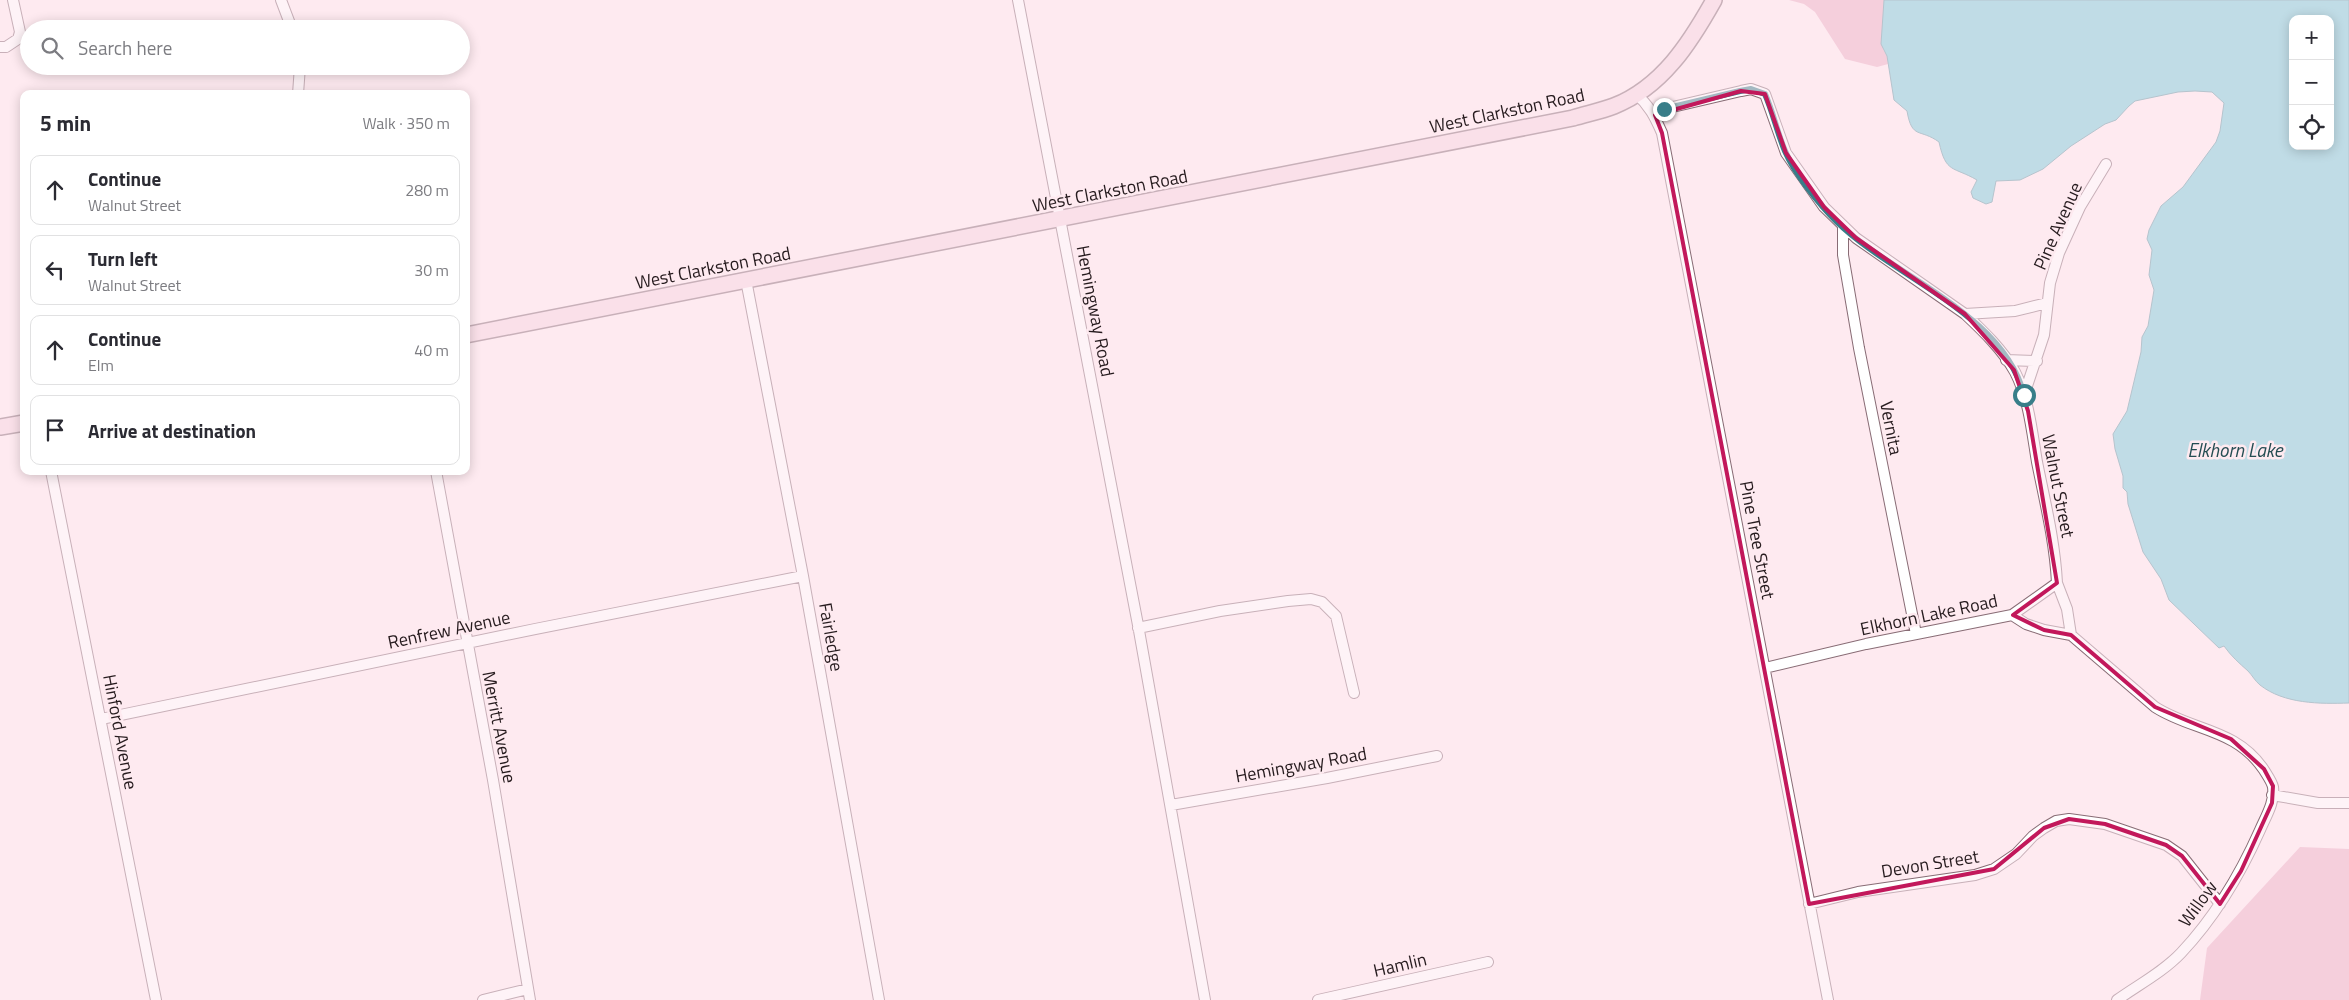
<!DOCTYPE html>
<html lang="en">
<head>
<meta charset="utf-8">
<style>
  :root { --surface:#fff; --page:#f2f2f3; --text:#2b2b33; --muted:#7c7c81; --line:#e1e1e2 }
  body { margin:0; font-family:"Titillium Web",sans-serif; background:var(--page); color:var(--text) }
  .controls { position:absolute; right:15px; top:15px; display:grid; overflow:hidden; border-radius:10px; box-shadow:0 2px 12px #0003 }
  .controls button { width:45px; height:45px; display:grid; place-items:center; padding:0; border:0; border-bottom:1px solid var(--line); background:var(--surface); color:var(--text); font:25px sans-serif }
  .stop { position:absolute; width:15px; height:15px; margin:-11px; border:4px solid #387e89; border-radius:50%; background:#fff }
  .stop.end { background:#387e89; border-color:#fff; box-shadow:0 1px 5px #0008 }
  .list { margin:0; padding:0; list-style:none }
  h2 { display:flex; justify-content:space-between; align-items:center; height:65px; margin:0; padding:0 20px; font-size:21px }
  h2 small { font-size:16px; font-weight:400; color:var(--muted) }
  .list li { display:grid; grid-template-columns:32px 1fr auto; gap:15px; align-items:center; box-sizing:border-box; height:70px; margin:0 10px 10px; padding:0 10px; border:1px solid var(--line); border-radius:10px }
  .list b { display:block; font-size:19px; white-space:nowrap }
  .list p { margin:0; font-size:16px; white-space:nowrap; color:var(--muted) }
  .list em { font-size:16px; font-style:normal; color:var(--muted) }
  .icon { flex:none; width:28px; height:28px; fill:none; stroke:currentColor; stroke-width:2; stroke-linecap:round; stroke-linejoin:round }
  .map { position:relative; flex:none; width:2349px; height:1000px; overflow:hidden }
  .search { position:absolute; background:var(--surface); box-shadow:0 2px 12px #0003; left:20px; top:20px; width:450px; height:55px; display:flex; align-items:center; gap:12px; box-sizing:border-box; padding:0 18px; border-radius:28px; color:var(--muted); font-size:19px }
  .panel { position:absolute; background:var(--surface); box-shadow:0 2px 12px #0003; left:20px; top:90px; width:450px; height:385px; border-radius:10px }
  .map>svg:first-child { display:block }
  .green { fill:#ecafc3 }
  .water { fill:#77ccda; stroke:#5f97a2; fill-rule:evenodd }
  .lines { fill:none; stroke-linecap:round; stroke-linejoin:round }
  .street-casing { stroke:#886c75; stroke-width:12 }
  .secondary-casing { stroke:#886c75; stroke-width:18 }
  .street { stroke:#fff; stroke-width:10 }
  .secondary { stroke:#f5d4e1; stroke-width:15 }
  .route { stroke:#387e89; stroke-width:6 }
  .marked { fill:none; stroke:#c2185b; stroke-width:4; stroke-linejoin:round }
  .labels { text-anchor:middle; stroke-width:5; stroke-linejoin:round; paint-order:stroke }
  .street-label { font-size:18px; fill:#261b1e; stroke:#feeaf0 }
  .water-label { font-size:19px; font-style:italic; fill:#254d53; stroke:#feeaf0 }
</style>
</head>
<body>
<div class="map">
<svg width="2349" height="1000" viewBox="0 0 2349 1000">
  <rect width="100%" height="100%" fill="#feeaf0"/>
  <path class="green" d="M 1789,0 L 1884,0 L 1883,49 L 1887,56 L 1888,64 L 1877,67 L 1845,59 L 1815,12 L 1804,4 Z
    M 2300,847 L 2349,849 L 2349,1000 L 2200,1000 L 2207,948 Z"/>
  <path class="water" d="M 1884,0 L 2349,0 L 2349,703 C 2320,704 2284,704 2260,685 C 2255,681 2252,675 2248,671 C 2239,663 2231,656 2224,646 L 2219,648 L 2169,600 L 2161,579 L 2143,552 L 2128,504 L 2127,492 L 2123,488 L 2123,476 L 2115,449 L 2113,434 L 2127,411 L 2141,352 L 2142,337 L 2148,326 L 2154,290 L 2149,275 L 2152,250 L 2147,239 L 2149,230 L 2161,206 L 2183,187 L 2216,142 L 2220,131 L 2224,103 L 2212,92 L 2195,91 L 2178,92 L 2135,101 L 2129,106 L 2116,120 L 2105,124 L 2071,146 L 2043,169 L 2020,180 L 1996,181 L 1992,202 L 1986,204 L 1973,198 L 1971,192 L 1977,180 C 1953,166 1946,174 1939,142 C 1920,128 1912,140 1907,111 L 1894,100 L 1887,56 L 1881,44 ZM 2293,19 L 2330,19 L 2330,146 L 2293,146 Z"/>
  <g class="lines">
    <defs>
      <path id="street" d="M 281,0 L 292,29
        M 1018,0 L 1138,625 L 1205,1000
        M 0,47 L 6,47 L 18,39 L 20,32 L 13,0
        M 298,94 L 300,66
        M 1636,94 C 1649,105 1655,117 1662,133 L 1828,1000
        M 1655,115 L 1664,109 L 1741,91 L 1751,89 L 1765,94 L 1786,153 L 1824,207 L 1856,238 L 1965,314 C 1983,331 2003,350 2015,372 C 2029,399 2032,432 2037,462 C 2045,502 2055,542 2057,583 L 2012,615
        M 1843,227 L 1843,255 L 1859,348 L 1916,634
        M 746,280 L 803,576 L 879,1000
        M 1965,314 L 2015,311 L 2047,303
        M 2006,360 L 2037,361
        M 2024,395 L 2044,335 L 2050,283 L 2059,253 L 2080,207 L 2106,164
        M 51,471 L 156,1000
        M 436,471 L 493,780 L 530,1000
        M 2057,583 L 2067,609 L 2071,635
        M 1138,628 L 1220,611 L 1288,601 L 1311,599 L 1322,602 L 1336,616 L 1354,693
        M 1765,668 L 1866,644 L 2012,615 L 2026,624 L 2044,630 L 2071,635 L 2155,707 C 2192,731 2236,728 2264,770 C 2267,775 2272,782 2273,787 C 2275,802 2266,816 2260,830 C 2240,875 2215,917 2181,953 C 2163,972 2138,985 2117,1000
        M 101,719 L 535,629 L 803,576
        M 2272,795 L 2318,803 L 2349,803
        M 1171,805 L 1327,778 L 1437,756
        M 1809,904 L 1858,892 L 1975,875 L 1994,869 L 2016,854 L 2033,836 L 2044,828 L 2056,821 L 2069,819 L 2105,824 L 2166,845 L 2182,856 L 2220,904
        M 483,1000 L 528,989
        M 1318,1000 L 1488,962"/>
      <path id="secondary" d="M 466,335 L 1573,118 C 1586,114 1601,111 1614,106 C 1662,87 1690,43 1714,0
        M 0,427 L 24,423"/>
    </defs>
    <use href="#street" class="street-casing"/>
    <use href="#secondary" class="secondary-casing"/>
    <use href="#street" class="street"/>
    <use href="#secondary" class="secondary"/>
  </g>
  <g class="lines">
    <path class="route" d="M 1664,109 L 1740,91 L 1751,89 L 1765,94 C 1773,112 1777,132 1785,151 C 1795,174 1819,204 1837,222 C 1892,276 2003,313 2024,395"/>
  </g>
  <path d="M0 0H2349V1000H0ZM 1741,91 L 1765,94 L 1786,153 L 1824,207 L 1856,238 L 1965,314 L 2014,370 L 2028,411 L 2057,583 L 2013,615 L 2044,630 L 2071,635 L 2155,707 L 2231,739 L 2264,769 L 2273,786 L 2272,803 L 2241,871 L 2220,904 L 2182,856 L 2166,845 L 2105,824 L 2069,819 L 2044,828 L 1994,869 L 1809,904 L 1662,133 L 1655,115 Z" fill="#feeaf0" fill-opacity=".55" fill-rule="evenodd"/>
  <path class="marked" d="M 1741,91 L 1765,94 L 1786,153 L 1824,207 L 1856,238 L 1965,314 L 2014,370 L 2028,411 L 2057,583 L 2013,615 L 2044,630 L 2071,635 L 2155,707 L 2231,739 L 2264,769 L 2273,786 L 2272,803 L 2241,871 L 2220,904 L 2182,856 L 2166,845 L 2105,824 L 2069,819 L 2044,828 L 1994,869 L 1809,904 L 1662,133 L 1655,115 Z"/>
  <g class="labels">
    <g class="street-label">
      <text transform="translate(1507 111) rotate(-12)" y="6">West Clarkston Road</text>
      <text transform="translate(1110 191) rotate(-11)" y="6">West Clarkston Road</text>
      <text transform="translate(2058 226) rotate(-66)" y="6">Pine Avenue</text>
      <text transform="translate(713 268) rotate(-11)" y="6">West Clarkston Road</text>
      <text transform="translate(1095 311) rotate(79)" y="6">Hemingway Road</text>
      <text transform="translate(1891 428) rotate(79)" y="6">Vernita</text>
      <text transform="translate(2058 486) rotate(79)" y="6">Walnut Street</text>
      <text transform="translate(1757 540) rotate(79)" y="6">Pine Tree Street</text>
      <text transform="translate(1929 615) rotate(-12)" y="6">Elkhorn Lake Road</text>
      <text transform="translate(449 630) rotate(-12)" y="6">Renfrew Avenue</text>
      <text transform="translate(831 637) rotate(80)" y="6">Fairledge</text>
      <text transform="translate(499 727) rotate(79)" y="6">Merritt Avenue</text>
      <text transform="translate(120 732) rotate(79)" y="6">Hinford Avenue</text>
      <text transform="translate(1301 765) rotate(-10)" y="6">Hemingway Road</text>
      <text transform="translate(1930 864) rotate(-9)" y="6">Devon Street</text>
      <text transform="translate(2198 904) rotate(-54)" y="6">Willow</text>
      <text transform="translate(1400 965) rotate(-13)" y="6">Hamlin</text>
    </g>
    <g class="water-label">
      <text x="2235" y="457">Elkhorn Lake</text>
    </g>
  </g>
</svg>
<div class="controls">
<button>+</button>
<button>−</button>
<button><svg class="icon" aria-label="locate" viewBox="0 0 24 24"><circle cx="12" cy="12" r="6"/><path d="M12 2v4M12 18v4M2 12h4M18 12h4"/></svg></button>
</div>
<div class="stop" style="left:2024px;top:395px"></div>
<div class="stop end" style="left:1664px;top:109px"></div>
<div class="search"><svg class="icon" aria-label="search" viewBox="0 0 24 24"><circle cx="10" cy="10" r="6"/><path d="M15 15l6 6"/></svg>Search here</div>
<section class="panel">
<h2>5 min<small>Walk · 350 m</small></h2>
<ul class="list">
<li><svg class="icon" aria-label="ahead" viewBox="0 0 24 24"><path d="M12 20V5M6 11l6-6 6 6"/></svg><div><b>Continue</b><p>Walnut Street</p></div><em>280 m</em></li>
<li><svg class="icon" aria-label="left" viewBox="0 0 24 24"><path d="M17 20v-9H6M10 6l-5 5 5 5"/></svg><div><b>Turn left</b><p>Walnut Street</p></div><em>30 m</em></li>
<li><svg class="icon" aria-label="ahead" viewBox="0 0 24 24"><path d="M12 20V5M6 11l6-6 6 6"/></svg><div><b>Continue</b><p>Elm</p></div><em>40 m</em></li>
<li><svg class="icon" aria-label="arrive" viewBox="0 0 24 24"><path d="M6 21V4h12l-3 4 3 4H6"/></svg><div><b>Arrive at destination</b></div></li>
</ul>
</section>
</div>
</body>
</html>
